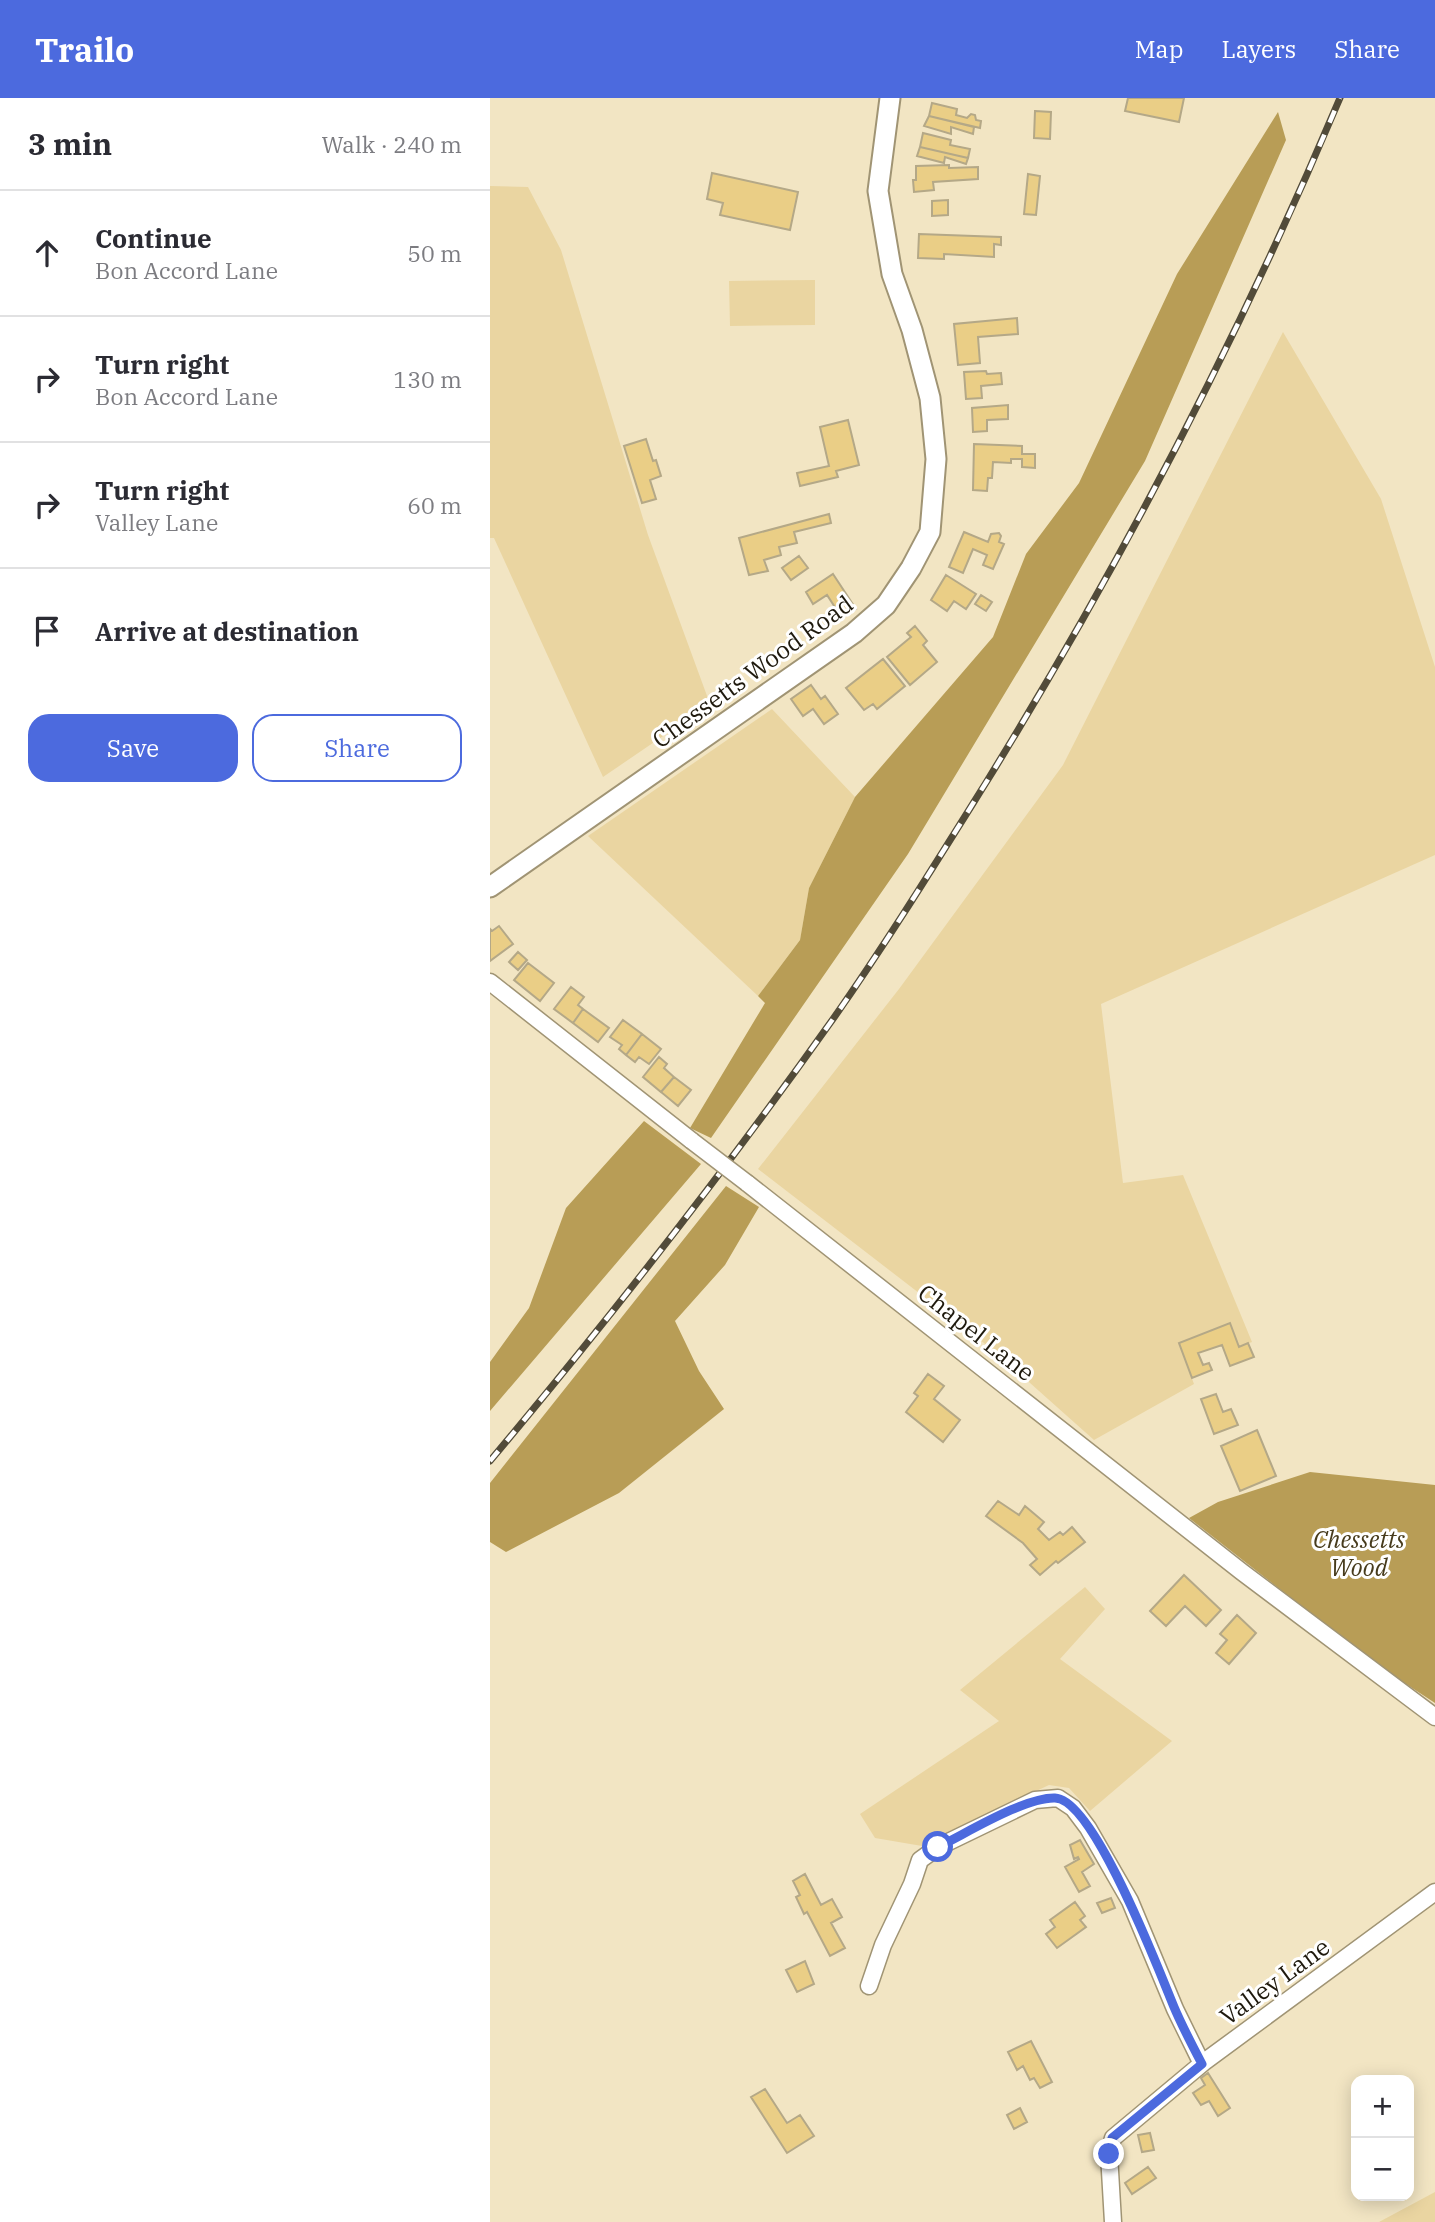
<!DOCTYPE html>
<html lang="en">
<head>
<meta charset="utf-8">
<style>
  :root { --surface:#fff; --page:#f7f7f7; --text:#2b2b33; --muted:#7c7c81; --line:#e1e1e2; --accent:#4c6ade }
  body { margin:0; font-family:"IBM Plex Serif",serif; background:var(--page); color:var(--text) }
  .controls { position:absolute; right:21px; bottom:21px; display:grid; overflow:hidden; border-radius:14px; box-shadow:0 4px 18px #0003 }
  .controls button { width:63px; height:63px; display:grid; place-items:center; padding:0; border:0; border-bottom:2px solid var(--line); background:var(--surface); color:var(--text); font:35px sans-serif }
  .stop { position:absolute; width:21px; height:21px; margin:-16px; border:5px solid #4c6ade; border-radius:50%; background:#fff }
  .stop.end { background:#4c6ade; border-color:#fff; box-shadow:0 2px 7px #0008 }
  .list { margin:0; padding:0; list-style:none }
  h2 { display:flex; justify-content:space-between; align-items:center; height:91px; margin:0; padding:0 28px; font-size:30px }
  h2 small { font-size:23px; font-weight:400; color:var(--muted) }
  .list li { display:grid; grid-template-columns:46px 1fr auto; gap:21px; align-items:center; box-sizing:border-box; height:126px; padding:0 28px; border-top:2px solid var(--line) }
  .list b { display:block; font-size:26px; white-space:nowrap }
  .list p { margin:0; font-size:23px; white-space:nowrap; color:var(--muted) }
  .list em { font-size:23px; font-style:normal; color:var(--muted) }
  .actions { display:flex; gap:14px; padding:21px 28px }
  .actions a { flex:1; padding:16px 0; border:2px solid var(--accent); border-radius:21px; text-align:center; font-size:24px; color:var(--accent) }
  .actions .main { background:var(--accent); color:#fff }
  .icon { flex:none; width:38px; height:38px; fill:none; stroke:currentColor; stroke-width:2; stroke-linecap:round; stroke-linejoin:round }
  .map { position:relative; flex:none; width:945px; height:2124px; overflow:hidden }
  header { display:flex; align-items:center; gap:42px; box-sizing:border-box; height:98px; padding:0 35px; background:var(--accent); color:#fff }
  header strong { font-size:33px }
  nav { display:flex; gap:38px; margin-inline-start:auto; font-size:24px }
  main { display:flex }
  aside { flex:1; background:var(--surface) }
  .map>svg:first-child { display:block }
  .green { fill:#ead5a1 }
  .forest { fill:#b89d56 }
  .building { fill:#eace86; stroke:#b4a887; stroke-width:2 }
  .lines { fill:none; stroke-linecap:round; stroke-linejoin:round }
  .minor-casing { stroke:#a09474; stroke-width:19 }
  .tertiary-casing { stroke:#a09474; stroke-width:23 }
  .minor { stroke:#fff; stroke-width:16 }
  .tertiary { stroke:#fff; stroke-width:19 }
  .rail-casing { stroke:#524b39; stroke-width:7 }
  .rail { stroke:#fff; stroke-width:4.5; stroke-dasharray:13; stroke-linecap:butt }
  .minor-bridge-casing { stroke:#a09474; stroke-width:19; stroke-linecap:butt }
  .minor-bridge { stroke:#fff; stroke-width:16 }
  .route { stroke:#4c6ade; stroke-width:9 }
  .labels { text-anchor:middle; stroke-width:6; stroke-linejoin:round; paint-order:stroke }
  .street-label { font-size:24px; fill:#1e190d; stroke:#fff }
  .park-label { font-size:24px; font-style:italic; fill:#473b1c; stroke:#fff }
</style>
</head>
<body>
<header>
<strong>Trailo</strong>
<nav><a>Map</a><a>Layers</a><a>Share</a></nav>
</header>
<main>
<aside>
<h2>3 min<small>Walk · 240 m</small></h2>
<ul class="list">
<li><svg class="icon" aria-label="ahead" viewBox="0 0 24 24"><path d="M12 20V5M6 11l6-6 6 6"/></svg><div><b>Continue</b><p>Bon Accord Lane</p></div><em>50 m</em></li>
<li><svg class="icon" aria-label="right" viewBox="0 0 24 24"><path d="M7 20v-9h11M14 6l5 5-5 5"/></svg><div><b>Turn right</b><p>Bon Accord Lane</p></div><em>130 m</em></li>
<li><svg class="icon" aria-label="right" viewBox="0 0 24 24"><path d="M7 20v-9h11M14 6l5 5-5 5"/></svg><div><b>Turn right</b><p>Valley Lane</p></div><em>60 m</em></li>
<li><svg class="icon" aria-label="arrive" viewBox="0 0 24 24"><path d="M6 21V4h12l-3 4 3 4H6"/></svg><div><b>Arrive at destination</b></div></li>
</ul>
<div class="actions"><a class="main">Save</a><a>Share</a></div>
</aside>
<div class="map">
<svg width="945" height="2124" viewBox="0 0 945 2124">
  <rect width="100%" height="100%" fill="#f2e5c3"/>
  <path class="green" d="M 0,88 L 38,89 L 71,152 L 158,437 L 220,606 L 113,679 L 4,440 L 0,440 Z
    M 325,182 L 325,227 L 240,228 L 239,183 Z
    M 793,234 L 891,401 L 945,569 L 945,757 L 611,906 L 633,1085 L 693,1077 L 762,1244 L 749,1249 L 740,1225 L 689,1245 L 704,1286 L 604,1342 L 503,1252 L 268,1071 L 409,891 L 573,667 Z
    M 282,611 L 365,699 L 319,790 L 310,842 L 268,898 L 98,738 Z
    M 595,1489 L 615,1511 L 570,1561 L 682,1643 L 600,1713 L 579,1690 L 559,1687 L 432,1748 L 385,1740 L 370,1716 L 509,1623 L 470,1592 Z
    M 945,2094 L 945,2124 L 889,2124 Z"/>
  <path class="forest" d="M 788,14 L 796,42 L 655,363 L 418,756 L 221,1040 L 200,1030 L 275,905 L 268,898 L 310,842 L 319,790 L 365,699 L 503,539 L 536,456 L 589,385 L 687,176 Z
    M 154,1023 L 211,1066 L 0,1313 L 0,1264 L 39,1210 L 76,1110 Z
    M 236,1088 L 269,1109 L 235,1167 L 185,1223 L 209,1273 L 234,1311 L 129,1395 L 16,1454 L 0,1444 L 0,1385 Z
    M 820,1374 L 945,1387 L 945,1605 L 884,1565 L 699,1420 L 728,1404 Z"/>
  <path class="building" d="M 638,0 L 694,0 L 689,24 L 635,13 Z
    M 442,5 L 467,11 L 466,17 L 477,20 L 481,16 L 485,17 L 486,22 L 491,23 L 490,30 L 439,18 Z
    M 545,13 L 561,14 L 560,41 L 544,40 Z
    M 439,18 L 484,29 L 483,36 L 461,29 L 461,36 L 434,28 Z
    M 433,35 L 461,42 L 460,47 L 480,51 L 478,60 L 430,49 Z
    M 430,49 L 478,60 L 476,66 L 455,59 L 454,65 L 427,58 Z
    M 459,67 L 459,70 L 488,69 L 488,81 L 443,84 L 444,92 L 424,94 L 423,82 L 426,82 L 426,68 Z
    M 222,75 L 308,94 L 300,132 L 230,117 L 233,105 L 217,101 Z
    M 538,76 L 550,78 L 546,117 L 534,116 Z
    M 458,102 L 458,117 L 442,118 L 442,103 Z
    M 429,136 L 511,139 L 511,147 L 504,146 L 504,159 L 454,156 L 454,161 L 428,160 Z
    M 527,220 L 528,236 L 488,239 L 490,265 L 468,267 L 464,226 Z
    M 496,273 L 497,276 L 511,275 L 512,286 L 491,288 L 492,300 L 476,301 L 474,274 Z
    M 518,307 L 518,321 L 497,322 L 497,333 L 483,334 L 482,310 Z
    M 358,322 L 369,367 L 346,373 L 348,379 L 310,388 L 307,375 L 339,368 L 330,329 Z
    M 156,341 L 163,363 L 166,362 L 171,378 L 160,382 L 166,401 L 152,405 L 134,348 Z
    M 484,346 L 532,348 L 532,356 L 545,356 L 545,370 L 532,369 L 532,361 L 521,361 L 521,365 L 503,364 L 502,380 L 498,380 L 497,393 L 483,392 Z
    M 339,416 L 341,425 L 304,434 L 307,445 L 289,449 L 291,457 L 274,462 L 278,473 L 259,477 L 249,440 Z
    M 474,434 L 498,444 L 501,436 L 509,435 L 511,438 L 509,444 L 514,446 L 503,471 L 493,467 L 497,457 L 483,451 L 473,475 L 459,469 Z
    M 309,458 L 318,470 L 301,482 L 292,470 Z
    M 343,476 L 366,511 L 352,520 L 337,497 L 323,506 L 316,494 Z
    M 456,477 L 486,496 L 476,511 L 464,503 L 457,513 L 441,502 Z
    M 491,497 L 502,504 L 496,513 L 485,506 Z
    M 425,528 L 437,543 L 433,547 L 447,564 L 420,587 L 397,559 L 421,539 L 417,535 Z
    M 393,561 L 415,588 L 387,611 L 383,606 L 374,612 L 356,590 Z
    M 321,587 L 331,601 L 335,598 L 348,616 L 334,626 L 323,611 L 313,618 L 301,601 Z
    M 9,828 L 23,846 L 0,863 L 0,831 L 2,833 Z
    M 28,854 L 37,862 L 28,872 L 19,864 Z
    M 38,865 L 64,885 L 50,903 L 24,882 Z
    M 81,889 L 94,899 L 88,907 L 93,911 L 83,925 L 64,911 Z
    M 93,911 L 119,930 L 108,944 L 83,925 Z
    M 133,922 L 152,936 L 136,957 L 129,951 L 132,947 L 120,939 Z
    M 152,936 L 171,951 L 159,966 L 149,959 L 145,964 L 136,957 Z
    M 169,959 L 177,966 L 174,970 L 184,979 L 171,994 L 153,979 Z
    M 184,979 L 201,992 L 188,1008 L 171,994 Z
    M 740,1225 L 749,1249 L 758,1245 L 764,1259 L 740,1268 L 732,1247 L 708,1255 L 713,1267 L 719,1265 L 722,1272 L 702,1280 L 689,1245 Z
    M 438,1276 L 454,1288 L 444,1301 L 470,1322 L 453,1344 L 416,1314 L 428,1298 L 424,1295 Z
    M 726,1296 L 733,1314 L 741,1311 L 748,1327 L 724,1336 L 711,1301 Z
    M 767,1332 L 786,1378 L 750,1393 L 731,1348 Z
    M 508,1403 L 529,1417 L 535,1408 L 554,1424 L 548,1431 L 559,1442 L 570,1434 L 573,1437 L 582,1429 L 595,1444 L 568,1465 L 566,1463 L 550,1477 L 540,1467 L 547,1461 L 533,1445 L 496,1418 Z
    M 694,1477 L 731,1512 L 716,1528 L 695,1508 L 676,1528 L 660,1513 Z
    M 747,1517 L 766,1535 L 739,1566 L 726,1555 L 737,1542 L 730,1536 Z
    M 590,1742 L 604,1766 L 592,1774 L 600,1788 L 589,1794 L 575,1769 L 589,1761 L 588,1759 L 584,1761 L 580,1747 Z
    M 315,1776 L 331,1807 L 342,1801 L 352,1819 L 341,1825 L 355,1850 L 340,1858 L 317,1814 L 314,1816 L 306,1799 L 310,1797 L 303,1783 Z
    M 621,1800 L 625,1810 L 612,1815 L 607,1805 Z
    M 585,1804 L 595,1818 L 590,1822 L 596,1829 L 567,1850 L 556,1836 L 565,1829 L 560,1822 Z
    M 315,1863 L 324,1886 L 307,1894 L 296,1872 Z
    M 541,1943 L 562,1984 L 550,1990 L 544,1980 L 540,1982 L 533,1968 L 527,1972 L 518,1954 Z
    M 718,1975 L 740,2010 L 728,2018 L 719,2003 L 711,2007 L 703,1995 L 715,1987 L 711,1980 Z
    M 275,1991 L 297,2025 L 310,2017 L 324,2038 L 297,2055 L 261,1999 Z
    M 530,2010 L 537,2024 L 524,2031 L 517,2017 Z
    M 660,2035 L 664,2052 L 652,2054 L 648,2037 Z
    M 658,2069 L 666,2080 L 642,2096 L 635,2085 Z"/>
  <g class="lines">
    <defs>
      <path id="minor" d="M 0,884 L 202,1043
        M 257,1085 L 752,1474 L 945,1619
        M 379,1888 L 393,1847 L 422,1786 L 430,1762 L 448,1749 L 545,1702 L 568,1700 L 583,1710 L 598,1730 L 640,1803 L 685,1911 L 712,1966
        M 623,2124 L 619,2056 L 623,2040 L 714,1964 L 945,1794"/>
      <path id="tertiary" d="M 0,789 L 364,535 L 396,507 L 421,470 L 440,434 L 446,361 L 440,300 L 422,232 L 402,176 L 388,93 L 400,0"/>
    </defs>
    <use href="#minor" class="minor-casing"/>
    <use href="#tertiary" class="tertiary-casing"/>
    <use href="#minor" class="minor"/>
    <use href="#tertiary" class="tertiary"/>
    <defs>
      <path id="rail" d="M 0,1363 C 120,1220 235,1073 343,921 C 397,844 447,763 497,683 C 632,464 750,237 850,0"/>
    </defs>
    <use href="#rail" class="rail-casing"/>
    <use href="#rail" class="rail"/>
    <defs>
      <path id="minor-bridge" d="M 202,1043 L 257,1085"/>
    </defs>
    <use href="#minor-bridge" class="minor-bridge-casing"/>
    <use href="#minor-bridge" class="minor-bridge"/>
  </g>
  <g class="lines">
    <path class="route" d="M 448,1749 C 477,1735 535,1699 565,1700 C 604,1701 669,1873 684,1909 C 692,1928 702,1947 712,1966 L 622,2040 L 619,2056"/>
  </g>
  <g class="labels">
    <g class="street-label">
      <text transform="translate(263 574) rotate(-36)" y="8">Chessetts Wood Road</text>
      <text transform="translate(486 1235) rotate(38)" y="8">Chapel Lane</text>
      <text transform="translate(785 1884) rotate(-36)" y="8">Valley Lane</text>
    </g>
    <g class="park-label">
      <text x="869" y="1450">Chessetts<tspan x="869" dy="28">Wood</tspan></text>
    </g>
  </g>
</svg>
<div class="controls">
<button>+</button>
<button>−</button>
</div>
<div class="stop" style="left:448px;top:1749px"></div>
<div class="stop end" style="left:619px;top:2056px"></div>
</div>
</main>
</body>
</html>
